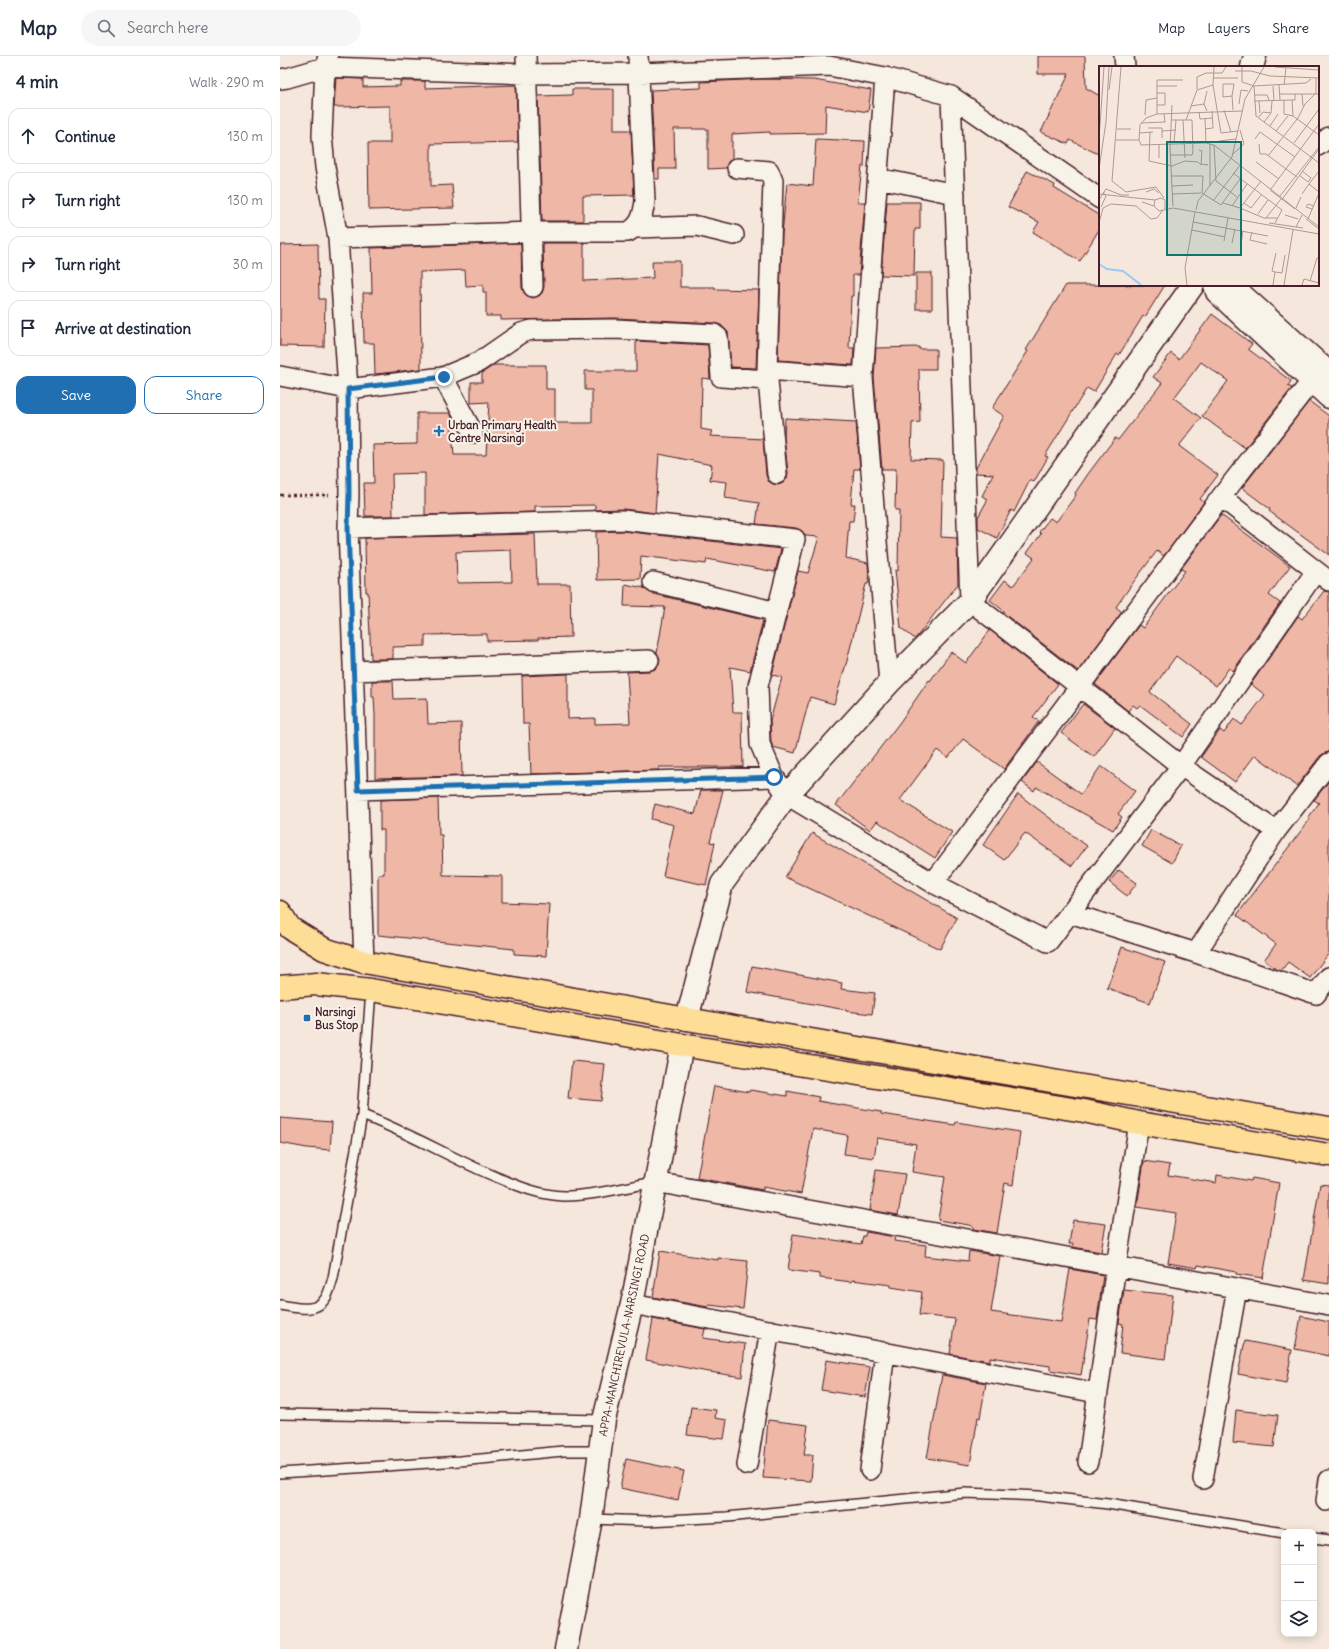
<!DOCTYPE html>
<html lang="en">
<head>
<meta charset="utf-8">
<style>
  :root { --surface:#fff; --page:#f6f6f7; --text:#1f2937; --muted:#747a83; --line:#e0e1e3; --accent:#1f6fb2 }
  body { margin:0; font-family:Delius,sans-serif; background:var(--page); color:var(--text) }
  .controls { position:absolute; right:12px; bottom:12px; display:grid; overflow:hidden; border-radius:8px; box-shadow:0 2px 10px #0003 }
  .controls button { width:36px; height:36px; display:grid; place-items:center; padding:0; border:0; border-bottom:1px solid var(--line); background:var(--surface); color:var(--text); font:20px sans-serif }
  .stop { position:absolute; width:12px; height:12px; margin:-9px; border:3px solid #1f6fb2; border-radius:50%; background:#fff }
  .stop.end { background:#1f6fb2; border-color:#fff; box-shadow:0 1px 4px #0008 }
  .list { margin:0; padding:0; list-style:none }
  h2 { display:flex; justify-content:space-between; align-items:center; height:52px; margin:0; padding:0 16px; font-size:17px }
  h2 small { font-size:13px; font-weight:400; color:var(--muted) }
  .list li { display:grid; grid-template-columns:26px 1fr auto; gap:12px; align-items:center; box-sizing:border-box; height:56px; margin:0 8px 8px; padding:0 8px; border:1px solid var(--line); border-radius:12px }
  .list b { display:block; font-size:15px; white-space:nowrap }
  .list em { font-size:13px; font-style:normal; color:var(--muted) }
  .actions { display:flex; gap:8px; padding:12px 16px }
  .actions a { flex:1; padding:9px 0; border:1px solid var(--accent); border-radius:12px; text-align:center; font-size:14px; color:var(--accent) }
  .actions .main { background:var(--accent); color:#fff }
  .icon { flex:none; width:22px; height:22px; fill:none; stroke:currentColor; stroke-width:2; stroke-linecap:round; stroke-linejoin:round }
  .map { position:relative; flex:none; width:1049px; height:1593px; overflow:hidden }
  header { display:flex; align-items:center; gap:24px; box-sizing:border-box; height:56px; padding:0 20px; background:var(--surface); border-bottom:1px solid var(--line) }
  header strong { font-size:19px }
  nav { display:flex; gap:22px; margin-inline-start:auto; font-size:14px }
  .search { width:280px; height:36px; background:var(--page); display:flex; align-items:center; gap:10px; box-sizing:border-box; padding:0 14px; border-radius:22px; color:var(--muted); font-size:15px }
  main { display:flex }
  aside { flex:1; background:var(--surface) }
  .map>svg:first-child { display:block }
  .building { fill:#efb7a5; stroke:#4a1f2b; fill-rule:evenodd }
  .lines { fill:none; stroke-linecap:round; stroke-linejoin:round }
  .service-casing { stroke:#4a1f2b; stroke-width:12 }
  .minor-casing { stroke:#4a1f2b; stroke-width:22 }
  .tertiary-casing { stroke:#4a1f2b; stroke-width:25 }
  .primary-casing { stroke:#4a1f2b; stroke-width:25 }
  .path { stroke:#4a1f2b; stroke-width:2.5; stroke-dasharray:3 3; stroke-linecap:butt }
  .service { stroke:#f7f3e8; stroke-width:9 }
  .minor { stroke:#f7f3e8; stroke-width:19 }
  .tertiary { stroke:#f7f3e8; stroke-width:22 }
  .primary { stroke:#fedd96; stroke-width:22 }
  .route { stroke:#1f6fb2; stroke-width:5 }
  .poi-dot { fill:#1f6fb2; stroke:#f7f3e8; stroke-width:1.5 }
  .labels { text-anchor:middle; stroke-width:4; stroke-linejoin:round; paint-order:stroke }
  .poi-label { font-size:11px; font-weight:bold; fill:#4a1f2b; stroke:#f7f3e8; text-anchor:start }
  .street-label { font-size:11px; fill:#4a1f2b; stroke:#f7f3e8 }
  .inset-river { fill:none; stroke:#9acaf6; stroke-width:2 }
  .inset-road { fill:none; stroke:#b19795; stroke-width:1 }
  .view { fill:#0f766e; fill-opacity:0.15; stroke:#0f766e; stroke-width:2 }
  .inset-edge { fill:none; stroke:#4a1f2b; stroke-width:2 }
</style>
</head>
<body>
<header>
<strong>Map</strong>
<div class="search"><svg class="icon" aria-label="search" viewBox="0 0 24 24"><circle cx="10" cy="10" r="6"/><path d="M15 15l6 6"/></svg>Search here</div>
<nav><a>Map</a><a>Layers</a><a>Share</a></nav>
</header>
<main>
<aside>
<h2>4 min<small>Walk · 290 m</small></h2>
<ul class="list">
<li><svg class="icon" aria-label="ahead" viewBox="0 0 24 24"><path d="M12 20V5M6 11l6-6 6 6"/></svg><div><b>Continue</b></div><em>130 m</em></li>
<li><svg class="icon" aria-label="right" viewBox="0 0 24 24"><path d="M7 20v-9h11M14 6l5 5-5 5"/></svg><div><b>Turn right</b></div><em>130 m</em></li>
<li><svg class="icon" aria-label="right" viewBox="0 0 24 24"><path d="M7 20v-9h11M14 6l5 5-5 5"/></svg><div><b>Turn right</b></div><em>30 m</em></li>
<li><svg class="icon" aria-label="arrive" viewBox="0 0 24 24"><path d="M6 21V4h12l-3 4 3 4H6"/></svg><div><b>Arrive at destination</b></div></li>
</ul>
<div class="actions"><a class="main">Save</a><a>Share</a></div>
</aside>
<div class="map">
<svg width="1049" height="1593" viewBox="0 0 1049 1593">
  <rect width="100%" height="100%" fill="#f5e7db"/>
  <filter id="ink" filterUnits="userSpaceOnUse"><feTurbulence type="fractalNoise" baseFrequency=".025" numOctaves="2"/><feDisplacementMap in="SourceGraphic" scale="8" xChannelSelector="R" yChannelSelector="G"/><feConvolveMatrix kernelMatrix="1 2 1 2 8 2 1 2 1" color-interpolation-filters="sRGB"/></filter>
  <g filter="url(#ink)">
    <path class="building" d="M 758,0 L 805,0 L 806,32 L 820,40 L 820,99 L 790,84 L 788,88 L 761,76 L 789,18 L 758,18 Z
      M 56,22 L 83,23 L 83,31 L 120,30 L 120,25 L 145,25 L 145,32 L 236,29 L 238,86 L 151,88 L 151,130 L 172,129 L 174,152 L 89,154 L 88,87 L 110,87 L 110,50 L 54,51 Z
      M 483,23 L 534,24 L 591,34 L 588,56 L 546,49 L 545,77 L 490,78 L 490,76 L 452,78 L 452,102 L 448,106 L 446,112 L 428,113 L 428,73 L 394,73 L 395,113 L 379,113 L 379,123 L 375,123 L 371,34 L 421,32 L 421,26 Z
      M 292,33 L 334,33 L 334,74 L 351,74 L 354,139 L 303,140 L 303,165 L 262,165 L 258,40 L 292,39 Z
      M 536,83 L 585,85 L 584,111 L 582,110 L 578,146 L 585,146 L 579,219 L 573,219 L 573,240 L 571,240 L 569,292 L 574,292 L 573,309 L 498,304 L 502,178 L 507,127 L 533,130 Z
      M 747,115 L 775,129 L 774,132 L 820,160 L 820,172 L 800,205 L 753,176 L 759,166 L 728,151 Z
      M 607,146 L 640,146 L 640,173 L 635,173 L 634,220 L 601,219 Z
      M 241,187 L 242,232 L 244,237 L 247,240 L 253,242 L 259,240 L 262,237 L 264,231 L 263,187 L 304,187 L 304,225 L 373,222 L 372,205 L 400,205 L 400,231 L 435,231 L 435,233 L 479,234 L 476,312 L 451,311 L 448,276 L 441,269 L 435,267 L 335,262 L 221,264 L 221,260 L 206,260 L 206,236 L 203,236 L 203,229 L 186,230 L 185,214 L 140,216 L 141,313 L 95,318 L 94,287 L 84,287 L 83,237 L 92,237 L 91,192 Z
      M 38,188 L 39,243 L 45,243 L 44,291 L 0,290 L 0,189 Z
      M 636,217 L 652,217 L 652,253 L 636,253 Z
      M 786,229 L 885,229 L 865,261 L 863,260 L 839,299 L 837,298 L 814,336 L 807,332 L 765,400 L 768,401 L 754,426 L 750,424 L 734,456 L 731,454 L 717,482 L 698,472 L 698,461 L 708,443 L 702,440 L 713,418 L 696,417 L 696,412 L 724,360 L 712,352 L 748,295 L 746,294 Z
      M 932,258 L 972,288 L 968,293 L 1011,325 L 1008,330 L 1012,332 L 965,392 L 922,360 L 948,325 L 921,306 L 894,342 L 921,362 L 899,390 L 938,419 L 920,443 L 924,446 L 884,500 L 877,495 L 852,528 L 836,551 L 842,556 L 798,615 L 723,557 L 724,555 L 710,544 L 725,524 L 733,530 L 754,502 L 747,497 L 761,478 L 759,476 L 770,462 L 776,466 L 796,439 L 795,437 L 808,418 L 835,382 L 838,384 L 882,327 L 873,321 L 891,297 L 899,303 Z
      M 356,285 L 428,289 L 430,323 L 422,322 L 421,373 L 432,375 L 430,380 L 483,383 L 486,419 L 488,425 L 493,428 L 498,429 L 503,427 L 507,422 L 508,417 L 504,380 L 505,362 L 576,366 L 580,413 L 574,413 L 571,448 L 575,448 L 573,465 L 569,465 L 566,502 L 588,507 L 589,524 L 588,528 L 586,528 L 567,605 L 554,648 L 530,641 L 515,697 L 493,691 L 491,686 L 490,665 L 502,621 L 492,619 L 518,515 L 528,517 L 539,481 L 526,480 L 522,475 L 516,472 L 476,468 L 479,447 L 445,442 L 447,426 L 430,424 L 432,409 L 379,398 L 375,457 L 343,453 L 315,454 L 315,449 L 255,450 L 255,456 L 145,459 L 145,417 L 112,418 L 113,460 L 85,460 L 84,427 L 94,427 L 93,389 L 137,388 L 137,357 L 170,357 L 172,361 L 172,387 L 173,387 L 174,399 L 206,399 L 209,346 L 191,347 L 191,326 L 202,326 L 202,317 L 214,309 L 266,309 L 266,333 L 275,333 L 275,367 L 312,367 L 312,334 L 305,334 L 305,315 L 356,315 Z
      M 639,291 L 639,293 L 656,293 L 656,313 L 639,313 L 640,366 L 632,367 L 631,403 L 663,404 L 661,481 L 677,482 L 678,528 L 635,583 L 621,572 L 615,514 L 618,515 L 619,454 L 615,454 L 616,413 L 602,413 L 594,321 L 596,292 Z
      M 1029,345 L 1049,360 L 1049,499 L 989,455 L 990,453 L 962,432 Z
      M 941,459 L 1010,510 L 989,539 L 1000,547 L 953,615 L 949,612 L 936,630 L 896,600 L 870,636 L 912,668 L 903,681 L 860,649 L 857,652 L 853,649 L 848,655 L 815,628 L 859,569 L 863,572 L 905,515 L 901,513 Z
      M 342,475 L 501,493 L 495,516 L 427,503 L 426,508 L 361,500 L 360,523 L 317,524 L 316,476 Z
      M 255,478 L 257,528 L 290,528 L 291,581 L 258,582 L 258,584 L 207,585 L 207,578 L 145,579 L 145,590 L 113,591 L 113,603 L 91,603 L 88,536 L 86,536 L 85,482 ZM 231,494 L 232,526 L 177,527 L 176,496 Z
      M 345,528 L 364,532 L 370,537 L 483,564 L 470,615 L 450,611 L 453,656 L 462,656 L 463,711 L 379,711 L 379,714 L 251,718 L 249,668 L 243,668 L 242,620 L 288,618 L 288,663 L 315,662 L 315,668 L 350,667 L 347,616 L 370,615 L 375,613 L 379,609 L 380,603 L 377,597 L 385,551 L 344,550 Z
      M 1044,535 L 1049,536 L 1049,696 L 1045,697 L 1040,700 L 1017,730 L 975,699 L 955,726 L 921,701 L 940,674 L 944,677 L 954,663 L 962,669 L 985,639 L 971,628 L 1018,560 L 1022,563 Z
      M 710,574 L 778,628 L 753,661 L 759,665 L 724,713 L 683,683 L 668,702 L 657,694 L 620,744 L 672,776 L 655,802 L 597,765 L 590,774 L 556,749 L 620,666 L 649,624 L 650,625 L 671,596 L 686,607 Z
      M 92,625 L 113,625 L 114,643 L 147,642 L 148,668 L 181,667 L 182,720 L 95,722 L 95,659 L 94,641 L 92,641 Z
      M 803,648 L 835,672 L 814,701 L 781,677 Z
      M 757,706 L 801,738 L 821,710 L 855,735 L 838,758 L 842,761 L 833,774 L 756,731 L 754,735 L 742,726 Z
      M 1049,725 L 1049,897 L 1030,922 L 1008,906 L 1001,915 L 996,913 L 984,904 L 996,888 L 957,859 L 1030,763 L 1028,762 L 1039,747 L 1034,744 Z
      M 421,734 L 443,734 L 430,786 L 435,787 L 426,829 L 383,820 L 394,769 L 371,763 L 375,748 L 415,758 Z
      M 738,738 L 807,790 L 792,810 L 745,777 L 724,804 L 703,789 Z
      M 158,742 L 159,779 L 162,779 L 163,819 L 222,820 L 222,846 L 269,848 L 266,900 L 234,898 L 234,893 L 98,879 L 98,818 L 104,818 L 104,774 L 100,774 L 100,744 Z
      M 871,774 L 901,790 L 892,807 L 862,790 Z
      M 532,777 L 677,862 L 660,893 L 505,821 Z
      M 839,814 L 857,827 L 847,840 L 829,826 Z
      M 842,891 L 885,906 L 870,947 L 827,932 Z
      M 472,910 L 562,927 L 561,933 L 595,937 L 592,958 L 566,955 L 566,954 L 467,936 Z
      M 292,1005 L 325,1008 L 321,1045 L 288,1042 Z
      M 434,1030 L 469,1036 L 470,1034 L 507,1040 L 507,1035 L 539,1041 L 538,1045 L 601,1056 L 601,1058 L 675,1069 L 676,1066 L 740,1076 L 733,1129 L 725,1127 L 717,1177 L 693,1173 L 693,1171 L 689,1169 L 658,1164 L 665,1121 L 632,1116 L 636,1088 L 597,1082 L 594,1102 L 564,1098 L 567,1079 L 533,1073 L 521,1138 L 483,1131 L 483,1134 L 417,1122 Z
      M 0,1062 L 52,1066 L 50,1094 L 27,1092 L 0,1087 Z
      M 864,1105 L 890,1109 L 888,1119 L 936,1127 L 937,1119 L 971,1125 L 972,1122 L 999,1127 L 983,1222 L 956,1218 L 956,1216 L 918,1209 L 917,1212 L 888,1207 L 896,1157 L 857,1151 Z
      M 596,1114 L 625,1118 L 618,1159 L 590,1154 Z
      M 1040,1128 L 1049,1129 L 1049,1228 L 1024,1224 Z
      M 793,1164 L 826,1168 L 821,1196 L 793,1191 L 793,1188 L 789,1188 Z
      M 586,1176 L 615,1181 L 614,1185 L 646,1189 L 645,1200 L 688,1205 L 689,1195 L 720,1200 L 711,1256 L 781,1266 L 790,1213 L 823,1219 L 817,1264 L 810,1263 L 801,1319 L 770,1314 L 770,1310 L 710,1301 L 710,1305 L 670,1298 L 675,1263 L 639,1259 L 642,1236 L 611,1231 L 611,1229 L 572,1224 L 572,1226 L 540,1222 L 540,1218 L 508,1214 L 513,1178 L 581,1188 L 583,1180 L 585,1180 Z
      M 380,1195 L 438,1204 L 438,1202 L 468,1205 L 463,1253 L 429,1249 L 428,1251 L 373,1241 Z
      M 844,1234 L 893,1239 L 885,1303 L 840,1297 L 843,1268 L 839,1267 Z
      M 1021,1260 L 1049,1266 L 1049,1300 L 1015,1293 Z
      M 373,1263 L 425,1273 L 423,1282 L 465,1288 L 462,1321 L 423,1315 L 366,1304 Z
      M 965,1285 L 1012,1294 L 1006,1327 L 958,1318 Z
      M 546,1304 L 590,1311 L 585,1341 L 541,1334 Z
      M 662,1319 L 706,1327 L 700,1362 L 698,1361 L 690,1409 L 647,1402 Z
      M 411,1351 L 436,1354 L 435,1362 L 447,1364 L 444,1383 L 407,1379 Z
      M 956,1354 L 998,1359 L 994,1391 L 953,1387 Z
      M 488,1364 L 528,1369 L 524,1399 L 533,1399 L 531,1425 L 483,1422 Z
      M 346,1403 L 404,1415 L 398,1444 L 340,1432 Z"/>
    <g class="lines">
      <defs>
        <path id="service" d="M 82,1059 C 128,1076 169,1101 214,1120 C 238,1130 258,1139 284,1140 C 313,1140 346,1131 375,1126
          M 0,1249 C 15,1251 35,1258 45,1243 C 49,1238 51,1228 53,1222 L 82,1059 L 91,934
          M 0,1358 L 324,1364
          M 0,1417 L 180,1405 L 283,1395 L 320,1395
          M 311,1463 L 368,1465 L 447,1461 L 685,1437 L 759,1440 L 828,1448 L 1004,1477
          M 1034,1482 L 1049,1484"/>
        <path id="minor" d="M 48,0 L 45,11 L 42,80 L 45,111 L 58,182 L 68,333 L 69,439 L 68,472 L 84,906
          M 246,0 L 253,231
          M 844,0 L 845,11
          M 605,21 L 583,321 L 609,627
          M 0,23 L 7,22 L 45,11 L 246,18 L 359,17 L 549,10 L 605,21 L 671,40 L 820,143
          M 671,40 L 690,545 L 901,710 L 996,775
          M 1038,90 L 1049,81
          M 457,112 L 489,115 L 493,125 L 487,314 L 583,321
          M 598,122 L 675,138
          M 356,172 L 417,170 L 454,179
          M 58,182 L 252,176 L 348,176 C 361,169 363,159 365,145 L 358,0
          M 487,314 L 497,418
          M 0,320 L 68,333 L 163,321 L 199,306 L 241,277 L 252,274 L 335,273 L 434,278 L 438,281 L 441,321 L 488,324
          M 163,321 L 193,377
          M 941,441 L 1049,525
          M 68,472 L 342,464 L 515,483 L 478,630 L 480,688 L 494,721 L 507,739 L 653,827 L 768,886 L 901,710 L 1036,515
          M 373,526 L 497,556
          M 73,615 L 369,604
          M 78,734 L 494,721
          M 653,827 L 941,441 L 1040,314
          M 790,857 L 916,897 L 1036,938 L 1049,921
          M 916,897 L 996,775 L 1049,707
          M 375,1126 L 1049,1249
          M 352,1248 L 817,1337
          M 808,1406 L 836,1210 L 859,1067
          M 467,1409 L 490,1274
          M 590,1414 L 605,1296
          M 923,1423 L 957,1232
          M 1046,1445 L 1049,1424"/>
        <path id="tertiary" d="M 972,11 L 975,0
          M 935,229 L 937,236 L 1049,341
          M 954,232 L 1049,317
          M 407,963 L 442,828 L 507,739 L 609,627 L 690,545 L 913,229
          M 286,1593 L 311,1463 L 324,1364 L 352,1248 L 402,989"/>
        <path id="primary" d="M 0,856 L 10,872 L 44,893 L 84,906 L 407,963 L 1049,1072
          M 0,931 L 36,928 L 91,934 L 402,989 L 804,1055 L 859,1067 L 1049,1099"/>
      </defs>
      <use href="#service" class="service-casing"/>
      <use href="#minor" class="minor-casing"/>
      <use href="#tertiary" class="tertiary-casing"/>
      <use href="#primary" class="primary-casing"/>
      <path class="path" d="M 0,439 L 49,439"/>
      <use href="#service" class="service"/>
      <use href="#minor" class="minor"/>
      <use href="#tertiary" class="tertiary"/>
      <use href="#primary" class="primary"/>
    </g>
  </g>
  <g class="lines" filter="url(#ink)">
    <path class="route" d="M 164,321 L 68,333 L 69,438 L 68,472 L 78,734 L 494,721"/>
  </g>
  <g class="poi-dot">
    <path d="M157 369h4v4h4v4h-4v4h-4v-4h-4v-4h4z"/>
    <rect x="23" y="958" width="8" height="8" rx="2"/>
  </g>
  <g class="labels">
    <g class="poi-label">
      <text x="168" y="373">Urban Primary Health<tspan x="168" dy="13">Centre Narsingi</tspan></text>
      <text x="35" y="960">Narsingi<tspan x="35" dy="13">Bus Stop</tspan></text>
    </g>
    <g class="street-label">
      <text transform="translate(344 1279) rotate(-78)" y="4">APPA-MANCHIREVULA-NARSINGI ROAD</text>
    </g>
  </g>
  <g transform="translate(819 10)">
    <rect width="220" height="220" fill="#f5e7db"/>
    <path class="inset-river" d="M 0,198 L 8,203 L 24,205 L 42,219"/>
    <path class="inset-road" d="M 22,1 L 13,115 L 27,126 L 57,121 L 65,132M 115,1 L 114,19 L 122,67 L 139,65M 143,1 L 143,16 L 155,20 L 207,17 L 212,13M 176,1 L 220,4M 136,5 L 152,5 L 171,10 L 220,12M 114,12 L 139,12M 180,19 L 181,34M 185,19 L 187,2M 58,20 L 78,20M 155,20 L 157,50 L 220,97M 174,20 L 175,35M 98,23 L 98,11 L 107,7 L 123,7 L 127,1M 10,24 L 13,1M 181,28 L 220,28M 196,28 L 196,34 L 193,34 L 194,50 L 220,69M 203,28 L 204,40M 217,28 L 217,12M 155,29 L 168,29 L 170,34M 133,30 L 135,18 L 124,18 L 124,31 L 133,30 L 134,44M 185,34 L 185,48 L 194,50M 155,35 L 193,34M 160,35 L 161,47M 105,38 L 108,25M 140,38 L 142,24 L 149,25M 58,39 L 66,39 L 66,27 L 58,27M 73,39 L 71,82 L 74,140M 92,40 L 105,38 L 108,45M 125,44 L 132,66M 100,46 L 101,53 L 113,52M 58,48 L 58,14 L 84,14M 46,49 L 47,34 L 58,32M 160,51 L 164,46 L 172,47M 106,53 L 107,77M 72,54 L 93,54 L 94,86 L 93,89 L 72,89M 84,54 L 86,92M 87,54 L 98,24 L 114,19M 165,56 L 172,47 L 173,35M 42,57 L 66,56 L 65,47M 171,60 L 179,48M 49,62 L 63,62 L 63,72M 18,63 L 32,63M 106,63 L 114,62 L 113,45M 63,65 L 77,64M 177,65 L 189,50M 51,66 L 50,95 L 73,100 L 86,95 L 99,96 L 102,99M 40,67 L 54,66M 0,73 L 5,1M 156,73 L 161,66 L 196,91M 17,74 L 40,74 L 42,79 L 107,77 L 115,79 L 220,161M 40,74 L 41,59 L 47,52 L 58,48 L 144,45M 120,75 L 137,73M 75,77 L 77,54M 195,77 L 220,43M 60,78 L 60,92M 111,78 L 111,120M 160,78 L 161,88 L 167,88 L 198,111M 115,79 L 117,115 L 138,131M 100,84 L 103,85 L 102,98 L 109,99M 134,88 L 145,78 L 141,64M 169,90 L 199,52 L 206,38 L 216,28M 157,96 L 180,113M 0,103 L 7,56 L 10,1M 220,105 L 210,118 L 220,126M 134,107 L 183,144 L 176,157M 200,109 L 209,116 L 212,112 L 203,105M 73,110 L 104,110 L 103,127 L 122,139 L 141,113M 73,120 L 94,119M 172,123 L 220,58M 171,124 L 196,143M 47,126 L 55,123 L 60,127M 0,128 L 56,134M 73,128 L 102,127M 203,128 L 210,118M 181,130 L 220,81M 184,132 L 220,83M 0,134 L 7,123 L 22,129 L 30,129M 114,135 L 142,98M 43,136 L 55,140M 124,137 L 141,142 L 162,115M 145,137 L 152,142 L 162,129M 133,140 L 148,118M 2,141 L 7,130 L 4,126M 141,142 L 165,152 L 178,152M 197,142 L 202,131M 66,143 L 66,134 L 62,132 L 56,134 L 55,140 L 60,145 L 74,142 L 220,168M 213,143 L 207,141 L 209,138 L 215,140M 97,144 L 99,135 L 133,91 L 146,33 L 165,1M 159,148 L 169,134M 186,149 L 199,153M 167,152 L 182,133M 207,153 L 220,163M 209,153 L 220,127M 94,156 L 169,170M 0,157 L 4,142 L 12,138 L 37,140 L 52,153 L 58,152 L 64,144M 170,157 L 204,162M 197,161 L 203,149M 93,164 L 126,171M 153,166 L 151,174 L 168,178M 125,175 L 129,152M 133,177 L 136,163M 142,178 L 144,165M 176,206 L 173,205 L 177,187M 211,215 L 218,192 L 220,192M 88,219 L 86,202 L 96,146M 174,219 L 176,206 L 183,207 L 186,189M 185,219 L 194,164M 203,219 L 205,213 L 220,217"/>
    <path class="view" d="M 68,76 L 142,76 L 142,189 L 68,189 Z"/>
    <rect width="220" height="220" class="inset-edge"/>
  </g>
</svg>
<div class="controls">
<button>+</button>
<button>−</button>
<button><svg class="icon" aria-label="layers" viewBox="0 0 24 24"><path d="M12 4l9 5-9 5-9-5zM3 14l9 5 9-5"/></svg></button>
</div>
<div class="stop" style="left:494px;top:721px"></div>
<div class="stop end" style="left:164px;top:321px"></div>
</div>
</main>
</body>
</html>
